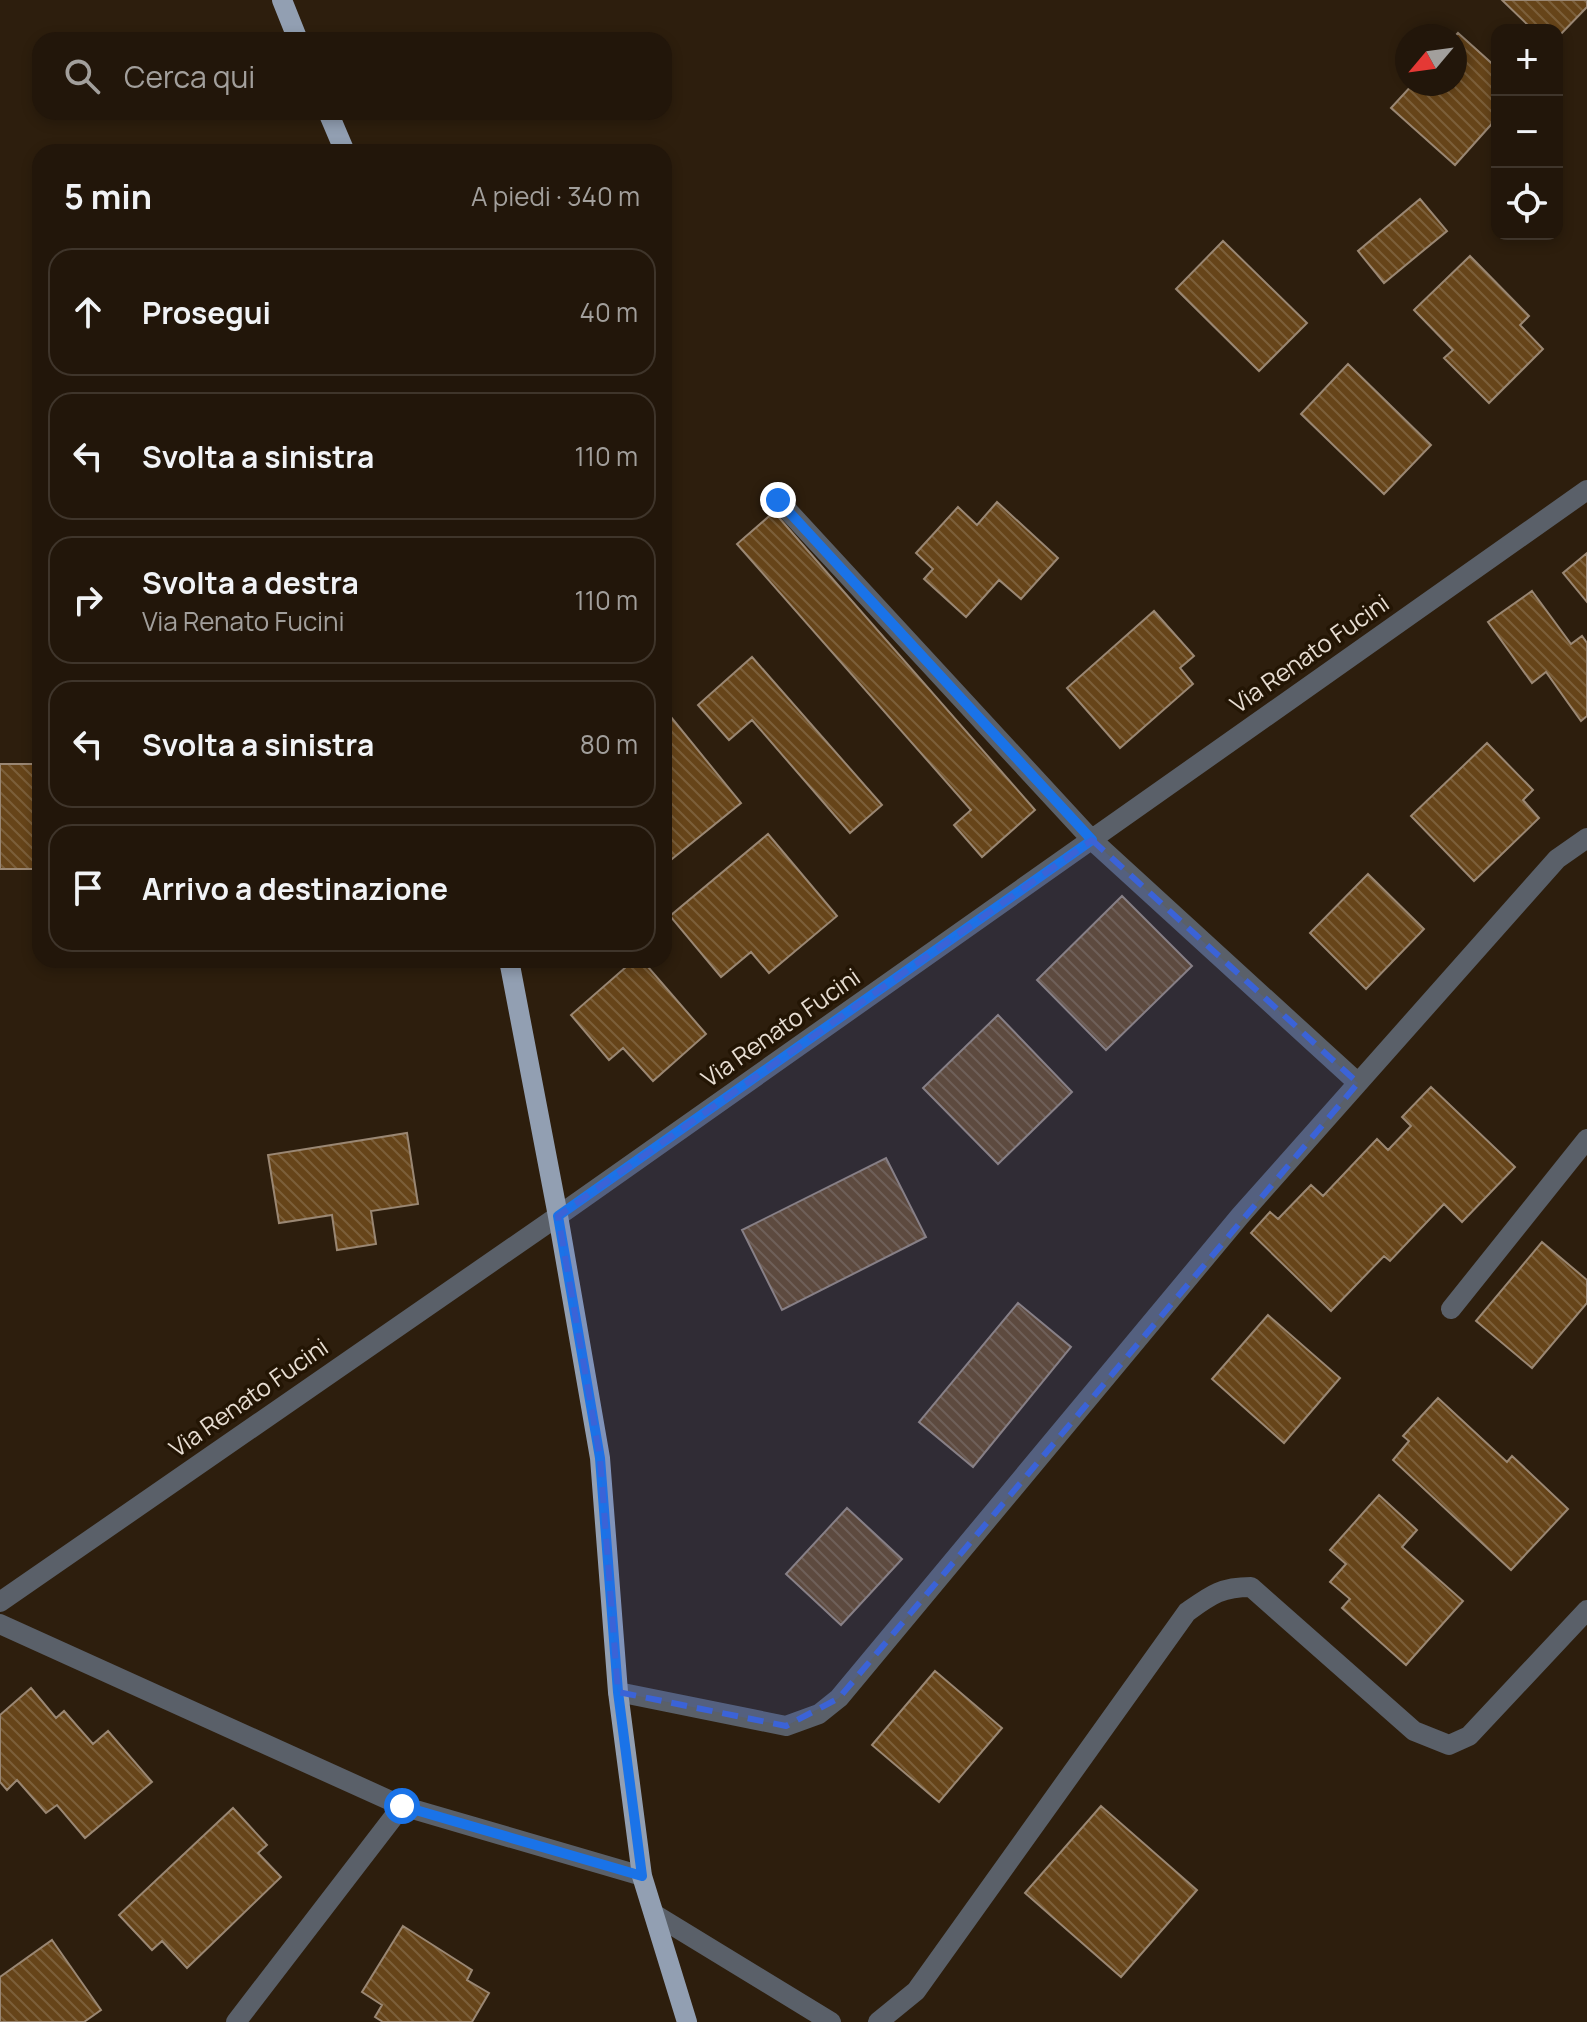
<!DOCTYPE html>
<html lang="it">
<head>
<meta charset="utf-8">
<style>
  :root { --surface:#22160a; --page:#2e2318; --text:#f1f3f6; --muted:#a29f9c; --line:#3f352b }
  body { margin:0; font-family:Manrope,sans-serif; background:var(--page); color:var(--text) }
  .controls { position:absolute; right:24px; top:24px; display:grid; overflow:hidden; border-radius:16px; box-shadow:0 4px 12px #0003 }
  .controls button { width:72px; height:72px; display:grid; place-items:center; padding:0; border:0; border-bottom:2px solid var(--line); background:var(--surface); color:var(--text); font:40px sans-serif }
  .compass { position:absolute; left:1395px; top:24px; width:72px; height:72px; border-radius:50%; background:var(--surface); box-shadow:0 4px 12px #0003; rotate:241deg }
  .stop { position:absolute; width:24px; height:24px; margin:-18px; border:6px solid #1a73e8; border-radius:50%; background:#fff }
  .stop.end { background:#1a73e8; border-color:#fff; box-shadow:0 2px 8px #0008 }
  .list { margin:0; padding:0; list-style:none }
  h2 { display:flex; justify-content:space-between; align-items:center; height:104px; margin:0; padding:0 32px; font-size:34px }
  h2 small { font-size:26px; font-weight:400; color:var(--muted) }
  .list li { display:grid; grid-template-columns:52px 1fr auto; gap:24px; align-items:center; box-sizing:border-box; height:128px; margin:0 16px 16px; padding:0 16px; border:2px solid var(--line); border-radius:24px }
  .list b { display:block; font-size:30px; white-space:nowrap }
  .list p { margin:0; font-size:26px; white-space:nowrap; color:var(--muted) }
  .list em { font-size:26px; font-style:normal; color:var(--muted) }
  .icon { flex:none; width:44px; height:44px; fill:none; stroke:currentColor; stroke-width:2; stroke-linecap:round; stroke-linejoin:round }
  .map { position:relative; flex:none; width:1587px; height:2022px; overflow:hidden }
  .search { position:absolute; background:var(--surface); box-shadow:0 4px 12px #0003; left:32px; top:32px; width:640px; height:88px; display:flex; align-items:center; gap:20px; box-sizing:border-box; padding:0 28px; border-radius:24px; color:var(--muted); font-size:30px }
  .panel { position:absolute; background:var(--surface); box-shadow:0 4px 12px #0003; left:32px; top:144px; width:640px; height:824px; border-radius:24px }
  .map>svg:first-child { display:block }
  .building { fill:url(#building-back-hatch); stroke:#9a8773; stroke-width:2 }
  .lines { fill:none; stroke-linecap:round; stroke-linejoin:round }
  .minor { stroke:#5a6069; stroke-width:20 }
  .major { stroke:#929fb2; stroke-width:20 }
  .route { stroke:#1a73e8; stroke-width:10 }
  .marked { fill:#3b63d7; fill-opacity:0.2; stroke:#3b63d7; stroke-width:6; stroke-dasharray:16 10; stroke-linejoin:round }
  .labels { text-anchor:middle; stroke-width:7; stroke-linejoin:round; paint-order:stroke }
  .street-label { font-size:24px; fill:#e7ddd2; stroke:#231504 }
</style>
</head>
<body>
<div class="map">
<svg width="1587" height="2022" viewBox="0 0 1587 2022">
  <defs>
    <pattern id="building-back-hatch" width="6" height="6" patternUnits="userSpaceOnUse" patternTransform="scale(2)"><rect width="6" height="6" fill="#664419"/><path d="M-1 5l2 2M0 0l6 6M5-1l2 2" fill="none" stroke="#7c5f3a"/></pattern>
  </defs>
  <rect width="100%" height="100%" fill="#2d1e0d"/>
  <path class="building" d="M 1502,0 L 1587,0 L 1587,7 L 1557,38 L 1557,30 L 1533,30 Z
    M 1458,33 L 1497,68 L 1497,118 L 1455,165 L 1391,108 L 1413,84 L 1455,84 L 1455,36 Z
    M 1420,199 L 1447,231 L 1384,283 L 1358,251 Z
    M 1223,241 L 1307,323 L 1259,371 L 1176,289 Z
    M 1470,256 L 1529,316 L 1520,325 L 1543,349 L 1489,403 L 1444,358 L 1453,350 L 1414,310 Z
    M 1348,364 L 1431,445 L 1384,494 L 1301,414 Z
    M 997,502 L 1058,558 L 1021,599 L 999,580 L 966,617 L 924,579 L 933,569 L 916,553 L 958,507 L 977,525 Z
    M 774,512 L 1035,810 L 982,857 L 954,825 L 971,810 L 737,544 Z
    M 1587,553 L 1587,602 L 1563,573 Z
    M 1532,591 L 1571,644 L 1582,636 L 1587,643 L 1587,716 L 1581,721 L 1546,672 L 1532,683 L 1488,622 Z
    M 1154,611 L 1194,656 L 1180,668 L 1193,684 L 1120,748 L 1067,688 Z
    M 752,657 L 882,805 L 850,833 L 752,720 L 729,740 L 698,705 Z
    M 666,711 L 741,803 L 667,863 L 664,859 L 664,713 Z
    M 1487,743 L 1533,790 L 1523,800 L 1539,818 L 1474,881 L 1411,816 Z
    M 0,764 L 40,764 L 40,869 L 0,869 Z
    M 768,834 L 837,916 L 769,973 L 751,952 L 721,977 L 670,916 Z
    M 1368,874 L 1424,929 L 1366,989 L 1310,933 Z
    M 1122,896 L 1192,966 L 1106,1050 L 1037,980 Z
    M 634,960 L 642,960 L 706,1034 L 653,1081 L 623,1048 L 609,1060 L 571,1015 Z
    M 998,1015 L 1072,1092 L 998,1164 L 923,1088 Z
    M 1431,1087 L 1515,1167 L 1462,1222 L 1444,1204 L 1390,1261 L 1384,1256 L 1331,1311 L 1251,1233 L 1270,1212 L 1278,1219 L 1311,1185 L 1323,1196 L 1377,1139 L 1388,1150 L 1411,1126 L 1402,1117 Z
    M 407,1133 L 418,1204 L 371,1211 L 376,1244 L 337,1250 L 332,1215 L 279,1223 L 268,1155 Z
    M 886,1158 L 926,1237 L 782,1310 L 742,1230 Z
    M 1542,1242 L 1587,1280 L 1587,1303 L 1532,1368 L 1476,1321 Z
    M 1018,1303 L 1071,1347 L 973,1467 L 919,1422 Z
    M 1268,1315 L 1340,1378 L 1284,1443 L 1212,1379 Z
    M 1438,1398 L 1507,1462 L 1512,1456 L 1568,1509 L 1511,1570 L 1393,1460 L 1409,1441 L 1403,1436 Z
    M 1379,1495 L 1417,1530 L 1402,1547 L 1463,1601 L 1406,1665 L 1342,1608 L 1350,1599 L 1330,1582 L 1346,1564 L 1330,1550 Z
    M 847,1508 L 902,1559 L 841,1625 L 786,1574 Z
    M 935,1671 L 1002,1728 L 939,1802 L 872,1745 Z
    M 31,1688 L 56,1718 L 64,1711 L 93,1744 L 108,1731 L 152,1782 L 85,1838 L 57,1805 L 46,1813 L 17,1780 L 7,1790 L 0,1782 L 0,1715 Z
    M 1101,1806 L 1197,1890 L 1121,1977 L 1025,1893 Z
    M 233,1808 L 267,1845 L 258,1853 L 281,1877 L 187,1968 L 162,1941 L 152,1950 L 119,1915 Z
    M 403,1926 L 472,1970 L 467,1980 L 489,1993 L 472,2022 L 383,2022 L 375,2017 L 382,2005 L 362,1992 Z
    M 52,1940 L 101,2010 L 84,2022 L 0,2022 L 0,1977 Z"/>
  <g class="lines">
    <path class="minor" d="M 778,500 L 1092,840 L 1358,1083
      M 1451,1309 L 1587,1139
      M 0,1602 L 558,1216 L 1587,490
      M 0,1624 L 402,1806 L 642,1876
      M 618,1692 L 786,1726 L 819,1714 L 839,1698 L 1240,1216 L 1557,859 L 1587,838
      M 654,1914 L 831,2022
      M 236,2022 L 402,1806
      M 878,2022 L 916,1991 L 1187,1612 C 1211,1595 1221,1587 1251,1587 L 1414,1731 L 1449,1745 L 1469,1736 L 1587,1610"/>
    <path class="major" d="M 282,0 L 298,40
      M 328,112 L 345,152
      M 509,960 L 558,1216 L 600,1458 L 618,1692 L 642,1876 L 687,2022"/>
  </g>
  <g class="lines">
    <path class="route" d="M 402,1806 L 642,1876 L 618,1692 L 600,1458 L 558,1216 L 1092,840 L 778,500"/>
  </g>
  <path class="marked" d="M 1092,840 L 1358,1083 L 839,1698 L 786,1726 L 618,1692 L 600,1458 L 558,1216 Z"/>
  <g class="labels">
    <g class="street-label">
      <text transform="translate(1310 654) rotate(-35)" y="8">Via Renato Fucini</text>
      <text transform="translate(781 1028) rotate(-35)" y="8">Via Renato Fucini</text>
      <text transform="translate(249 1398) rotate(-35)" y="8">Via Renato Fucini</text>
    </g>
  </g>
</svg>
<div class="controls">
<button>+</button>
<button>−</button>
<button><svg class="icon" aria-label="locate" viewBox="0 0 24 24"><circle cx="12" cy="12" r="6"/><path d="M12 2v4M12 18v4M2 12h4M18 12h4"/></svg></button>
</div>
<svg class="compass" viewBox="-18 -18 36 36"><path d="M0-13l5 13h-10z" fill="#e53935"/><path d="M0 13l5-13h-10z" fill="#a29f9c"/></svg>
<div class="stop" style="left:402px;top:1806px"></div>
<div class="stop end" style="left:778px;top:500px"></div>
<div class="search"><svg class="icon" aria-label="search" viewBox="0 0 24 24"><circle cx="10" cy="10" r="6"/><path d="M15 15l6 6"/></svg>Cerca qui</div>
<section class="panel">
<h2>5 min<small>A piedi · 340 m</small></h2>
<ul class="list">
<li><svg class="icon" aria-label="ahead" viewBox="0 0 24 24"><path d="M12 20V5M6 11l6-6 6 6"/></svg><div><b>Prosegui</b></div><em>40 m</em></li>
<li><svg class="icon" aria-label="left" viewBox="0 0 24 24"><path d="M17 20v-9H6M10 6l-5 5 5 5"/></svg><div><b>Svolta a sinistra</b></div><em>110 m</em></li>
<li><svg class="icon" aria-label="right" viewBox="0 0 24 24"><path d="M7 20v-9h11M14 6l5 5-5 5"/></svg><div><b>Svolta a destra</b><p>Via Renato Fucini</p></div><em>110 m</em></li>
<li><svg class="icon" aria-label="left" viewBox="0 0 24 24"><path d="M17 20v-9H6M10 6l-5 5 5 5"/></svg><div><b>Svolta a sinistra</b></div><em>80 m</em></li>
<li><svg class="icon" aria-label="arrive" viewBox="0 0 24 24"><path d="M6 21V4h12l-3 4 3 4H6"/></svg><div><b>Arrivo a destinazione</b></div></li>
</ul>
</section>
</div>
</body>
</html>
